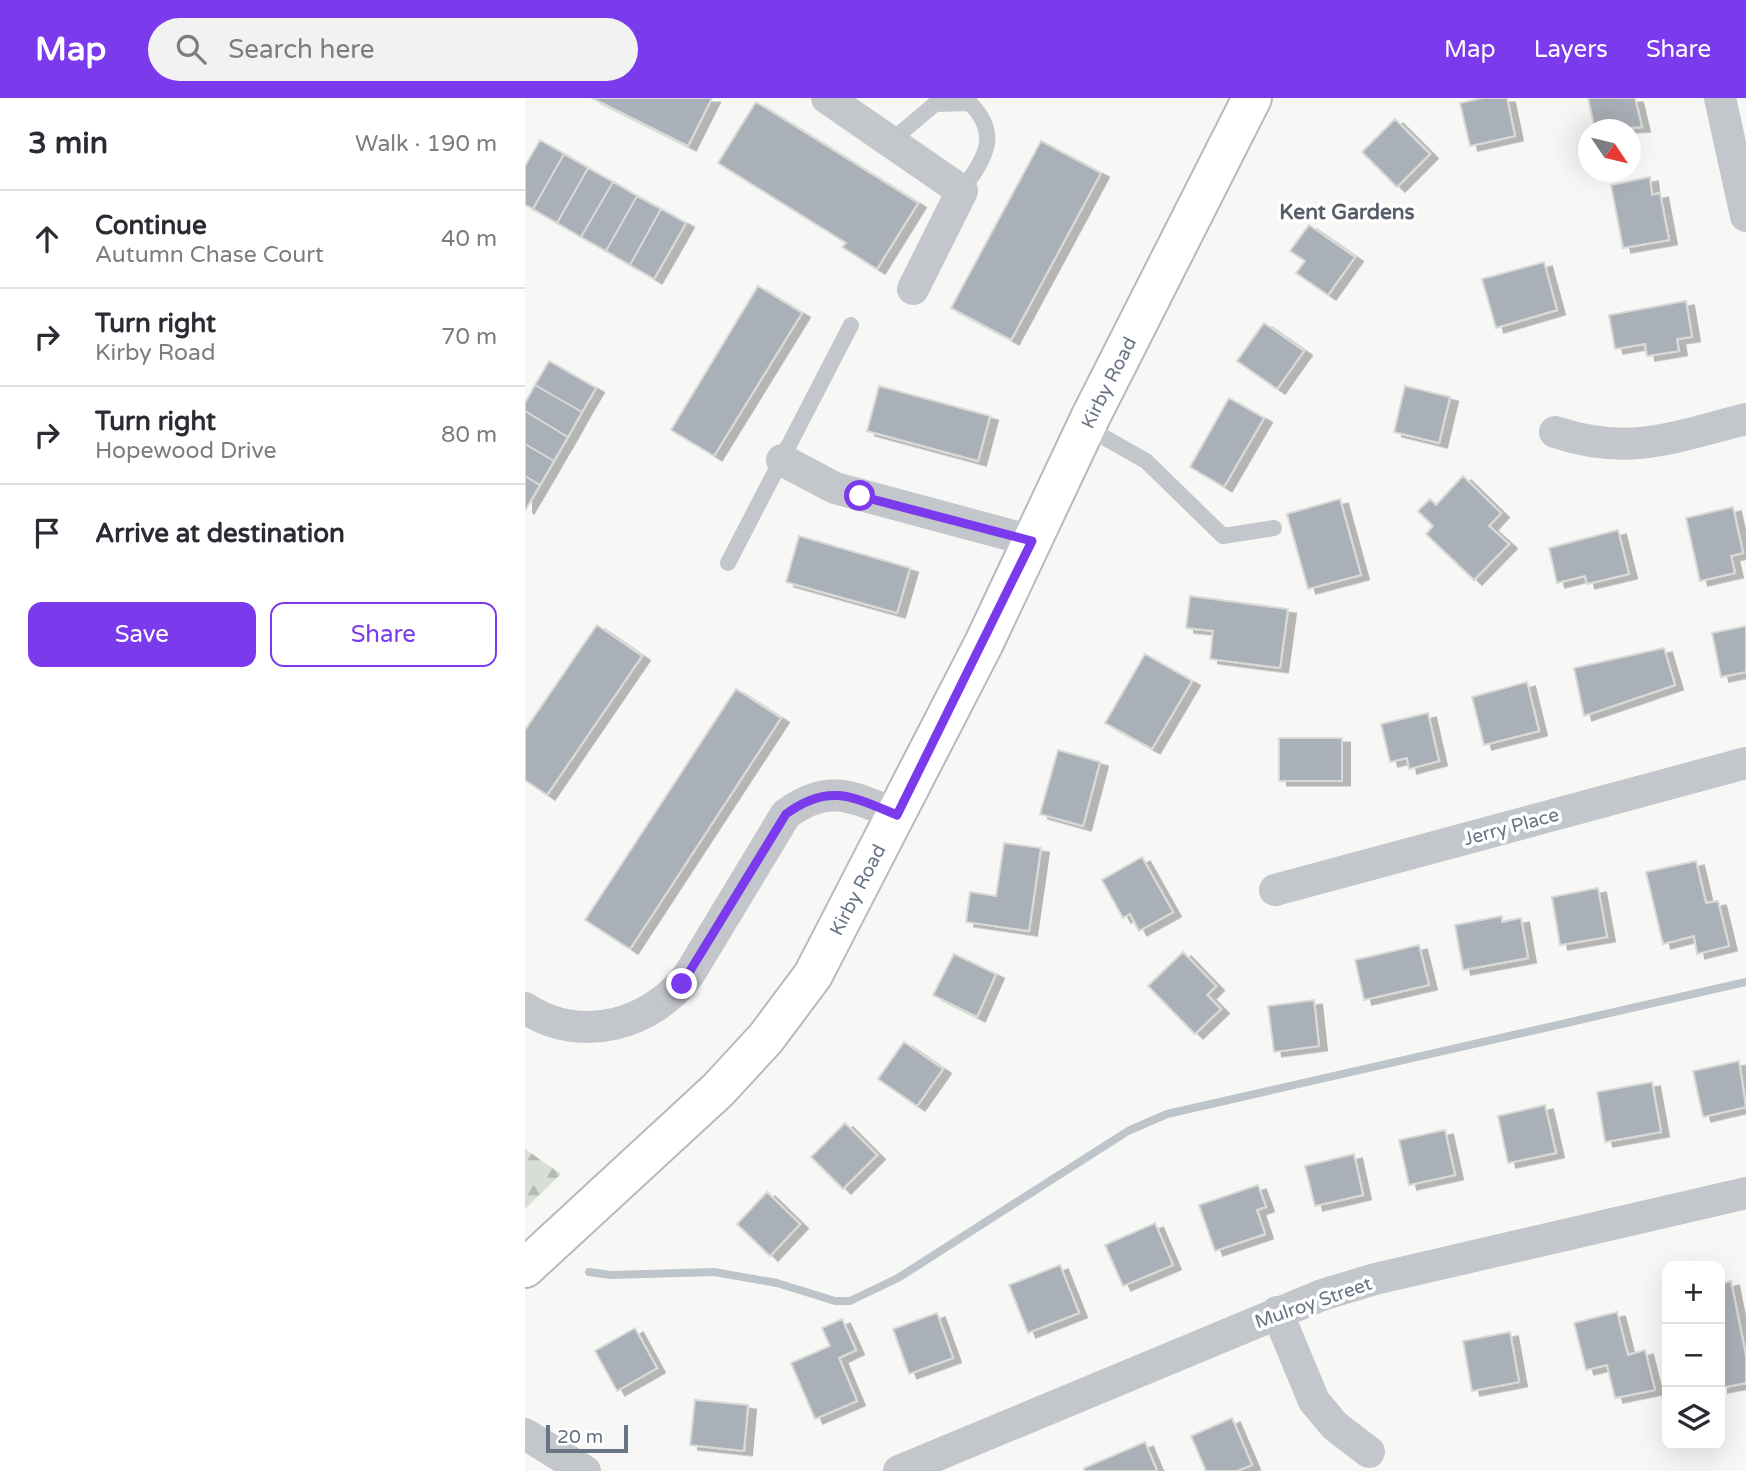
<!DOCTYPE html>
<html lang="en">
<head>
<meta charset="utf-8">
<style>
  :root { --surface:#fff; --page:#f2f2f3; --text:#2b2b33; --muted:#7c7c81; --line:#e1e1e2; --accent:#7c3aed }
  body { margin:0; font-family:"Varela Round",sans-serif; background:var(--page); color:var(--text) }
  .controls { position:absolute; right:21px; bottom:21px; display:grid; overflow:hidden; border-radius:14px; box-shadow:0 7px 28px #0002 }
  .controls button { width:63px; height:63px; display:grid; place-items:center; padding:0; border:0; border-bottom:2px solid var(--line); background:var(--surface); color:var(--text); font:35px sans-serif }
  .compass { position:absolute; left:1053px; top:21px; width:63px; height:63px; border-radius:50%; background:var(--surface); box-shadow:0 7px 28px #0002; rotate:125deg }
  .scale { position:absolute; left:21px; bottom:18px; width:82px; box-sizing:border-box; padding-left:7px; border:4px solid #687484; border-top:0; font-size:19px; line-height:24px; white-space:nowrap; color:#687484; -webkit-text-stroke:5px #fff; paint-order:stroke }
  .stop { position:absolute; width:21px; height:21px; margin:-16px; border:5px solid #7c3aed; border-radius:50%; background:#fff }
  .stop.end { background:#7c3aed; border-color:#fff; box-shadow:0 2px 7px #0008 }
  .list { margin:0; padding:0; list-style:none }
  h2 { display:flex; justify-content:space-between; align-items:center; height:91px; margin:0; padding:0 28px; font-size:30px }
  h2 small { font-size:23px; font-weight:400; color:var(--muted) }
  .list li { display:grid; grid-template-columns:46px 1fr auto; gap:21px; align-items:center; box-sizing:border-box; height:98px; padding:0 28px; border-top:2px solid var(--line) }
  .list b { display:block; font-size:26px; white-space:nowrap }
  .list p { margin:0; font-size:23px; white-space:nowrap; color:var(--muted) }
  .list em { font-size:23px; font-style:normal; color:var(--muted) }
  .actions { display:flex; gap:14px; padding:21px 28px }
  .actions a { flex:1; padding:16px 0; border:2px solid var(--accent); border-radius:14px; text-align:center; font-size:24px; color:var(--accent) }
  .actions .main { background:var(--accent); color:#fff }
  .icon { flex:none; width:38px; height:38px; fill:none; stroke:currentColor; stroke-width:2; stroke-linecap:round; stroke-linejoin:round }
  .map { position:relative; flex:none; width:1221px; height:1373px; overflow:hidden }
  header { display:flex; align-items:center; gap:42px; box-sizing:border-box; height:98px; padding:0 35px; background:var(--accent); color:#fff }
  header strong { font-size:33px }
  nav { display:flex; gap:38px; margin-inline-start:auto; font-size:24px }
  .search { width:490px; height:63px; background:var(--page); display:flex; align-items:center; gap:18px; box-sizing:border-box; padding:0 24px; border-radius:38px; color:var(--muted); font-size:26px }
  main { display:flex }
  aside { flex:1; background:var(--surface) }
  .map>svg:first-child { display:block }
  .forest { fill:url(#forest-firs) }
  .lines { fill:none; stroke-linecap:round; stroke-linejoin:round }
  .stream { stroke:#bdc5cb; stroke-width:8 }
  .building { fill:#aab0b7; stroke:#d9d9d7; stroke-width:2; filter:url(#shadow) }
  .secondary-casing { stroke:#b6b9be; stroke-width:42 }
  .service { stroke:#c3c6ca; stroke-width:16 }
  .minor { stroke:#c3c6ca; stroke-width:32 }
  .secondary { stroke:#fff; stroke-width:38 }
  .route { stroke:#7c3aed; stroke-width:9 }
  .labels { text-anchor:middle; stroke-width:7; stroke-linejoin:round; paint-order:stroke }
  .street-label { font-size:19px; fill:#687484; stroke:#fff }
  .neighbourhood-label { font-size:21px; font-weight:bold; fill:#565e69; stroke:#fff }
</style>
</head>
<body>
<header>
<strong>Map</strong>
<div class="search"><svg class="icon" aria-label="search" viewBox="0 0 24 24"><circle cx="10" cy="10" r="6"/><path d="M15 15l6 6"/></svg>Search here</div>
<nav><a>Map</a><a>Layers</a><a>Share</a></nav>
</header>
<main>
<aside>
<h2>3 min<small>Walk · 190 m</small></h2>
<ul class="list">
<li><svg class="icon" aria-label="ahead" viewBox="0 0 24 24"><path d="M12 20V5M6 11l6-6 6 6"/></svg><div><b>Continue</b><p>Autumn Chase Court</p></div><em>40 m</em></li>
<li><svg class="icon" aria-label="right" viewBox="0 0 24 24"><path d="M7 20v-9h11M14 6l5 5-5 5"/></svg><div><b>Turn right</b><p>Kirby Road</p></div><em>70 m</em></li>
<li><svg class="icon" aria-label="right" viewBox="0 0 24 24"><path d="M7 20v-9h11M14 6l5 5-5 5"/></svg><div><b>Turn right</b><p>Hopewood Drive</p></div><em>80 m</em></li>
<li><svg class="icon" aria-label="arrive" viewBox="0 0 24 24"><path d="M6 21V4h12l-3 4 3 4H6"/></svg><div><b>Arrive at destination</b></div></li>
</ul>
<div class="actions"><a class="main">Save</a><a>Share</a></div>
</aside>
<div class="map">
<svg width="1221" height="1373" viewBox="0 0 1221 1373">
  <defs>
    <pattern id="forest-firs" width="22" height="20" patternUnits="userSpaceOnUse" patternTransform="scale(1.75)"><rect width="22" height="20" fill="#d8ded6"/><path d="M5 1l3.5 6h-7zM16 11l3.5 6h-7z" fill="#b3b9b3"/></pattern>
    <filter id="shadow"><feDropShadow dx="8" dy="4.5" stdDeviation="0" flood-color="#0004"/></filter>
  </defs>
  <rect width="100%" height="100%" fill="#f7f7f5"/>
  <path class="forest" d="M 0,1051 L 36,1076 L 0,1111 Z"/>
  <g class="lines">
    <path class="stream" d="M 64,1174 L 86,1177 L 189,1174 L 252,1185 L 310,1203 L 325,1203 L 373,1180 L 603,1033 L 642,1016 L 1221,884"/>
  </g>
  <path class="building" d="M 67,0 L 187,0 L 163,48 Z
    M 958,0 L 982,0 L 990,38 L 945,48 L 935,5 Z
    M 1063,0 L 1110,0 L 1117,29 L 1070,32 Z
    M 231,4 L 393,105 L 352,171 L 317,149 L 321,145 L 193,65 Z
    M 870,21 L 905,56 L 872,89 L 837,54 Z
    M 15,42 L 39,56 L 8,111 L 0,107 L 0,68 Z
    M 516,43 L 576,75 L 486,242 L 426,210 Z
    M 39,56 L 63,70 L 32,125 L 8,111 Z
    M 63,70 L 88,84 L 56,139 L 32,125 Z
    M 1125,79 L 1127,97 L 1135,95 L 1144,142 L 1098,150 L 1086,87 Z
    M 88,84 L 112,98 L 81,153 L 56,139 Z
    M 112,98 L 136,111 L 105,167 L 81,153 Z
    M 136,111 L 161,125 L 129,181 L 105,167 Z
    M 784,127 L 830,159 L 803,197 L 771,175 L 780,163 L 765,153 Z
    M 1019,164 L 1032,212 L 971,230 L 957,181 Z
    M 233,188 L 277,215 L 189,358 L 146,332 Z
    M 1161,203 L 1167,239 L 1152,241 L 1154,253 L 1122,258 L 1120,246 L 1090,251 L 1084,217 Z
    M 739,225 L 779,253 L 752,291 L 712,263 Z
    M 24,263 L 71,290 L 57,314 L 10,287 Z
    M 10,287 L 57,314 L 43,339 L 0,313 L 0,305 Z
    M 354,288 L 465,318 L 453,363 L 342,333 Z
    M 880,288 L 925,299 L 914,345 L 869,334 Z
    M 704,300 L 739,320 L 699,389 L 665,369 Z
    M 0,313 L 43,339 L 29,363 L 0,346 Z
    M 0,346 L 29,363 L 15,387 L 0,378 Z
    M 0,378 L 15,387 L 1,411 L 0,410 Z
    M 938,378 L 976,415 L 964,428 L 984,446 L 949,482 L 901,436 L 908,428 L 893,413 L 905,401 L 911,407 Z
    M 815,401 L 836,477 L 783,491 L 762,416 Z
    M 1208,409 L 1218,455 L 1206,458 L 1210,475 L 1175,483 L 1161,420 Z
    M 1093,432 L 1104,476 L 1062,486 L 1060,478 L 1032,485 L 1024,450 Z
    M 274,438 L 385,470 L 372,515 L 261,484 Z
    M 665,498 L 763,511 L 755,570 L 685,561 L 688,533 L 661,530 Z
    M 72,527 L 117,558 L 22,697 L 0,682 L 0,632 Z
    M 1221,528 L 1221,574 L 1196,579 L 1187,535 Z
    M 1139,550 L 1150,587 L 1059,618 L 1049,570 Z
    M 620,556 L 667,583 L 627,651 L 580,625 Z
    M 1002,584 L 1014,633 L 959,647 L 947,599 Z
    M 211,591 L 256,620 L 105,851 L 60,822 Z
    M 903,615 L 914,663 L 884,671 L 882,660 L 865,664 L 856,626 Z
    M 754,640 L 817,640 L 817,683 L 754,683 Z
    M 533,652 L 575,664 L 558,728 L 515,716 Z
    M 479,745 L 516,750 L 504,833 L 441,824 L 445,794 L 471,798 Z
    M 617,759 L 648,814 L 614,833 L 605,816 L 598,820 L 577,782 Z
    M 1171,763 L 1181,805 L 1193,803 L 1204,848 L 1172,856 L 1169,838 L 1138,846 L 1121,774 Z
    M 1073,790 L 1082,839 L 1035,847 L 1027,799 Z
    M 977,818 L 977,824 L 996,820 L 1003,860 L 938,872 L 930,827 Z
    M 894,847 L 904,887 L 839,902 L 830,862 Z
    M 658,854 L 691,888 L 682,897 L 696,911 L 670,936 L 623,888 Z
    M 429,856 L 471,876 L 452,919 L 408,897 Z
    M 789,902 L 794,948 L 749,954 L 743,908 Z
    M 379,944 L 418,971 L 392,1008 L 353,981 Z
    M 1214,963 L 1221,1009 L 1178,1019 L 1168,973 Z
    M 1127,984 L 1136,1034 L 1080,1044 L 1072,994 Z
    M 1020,1007 L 1031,1055 L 983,1065 L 973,1018 Z
    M 320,1025 L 352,1057 L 318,1091 L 286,1059 Z
    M 920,1032 L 930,1077 L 884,1087 L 874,1042 Z
    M 829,1056 L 838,1097 L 790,1108 L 780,1068 Z
    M 733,1087 L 741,1109 L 732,1112 L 740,1136 L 690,1153 L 674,1107 Z
    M 242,1094 L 275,1126 L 245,1158 L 212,1126 Z
    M 630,1125 L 648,1167 L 598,1188 L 580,1147 Z
    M 535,1167 L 554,1215 L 503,1235 L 484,1187 Z
    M 1206,1183 L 1221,1258 L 1221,1285 L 1195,1290 L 1195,1186 Z
    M 1092,1214 L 1103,1257 L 1120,1252 L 1130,1292 L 1090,1300 L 1082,1267 L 1061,1272 L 1049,1225 Z
    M 412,1215 L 428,1260 L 384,1276 L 368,1231 Z
    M 317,1221 L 331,1252 L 314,1260 L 332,1303 L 290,1321 L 266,1265 L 305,1248 L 297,1230 Z
    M 110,1230 L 132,1270 L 92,1293 L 70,1253 Z
    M 985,1234 L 994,1284 L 947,1293 L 938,1243 Z
    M 170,1302 L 223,1307 L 219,1353 L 165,1347 Z
    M 707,1320 L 727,1367 L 712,1373 L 681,1373 L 666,1338 Z
    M 620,1344 L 632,1373 L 560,1373 L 559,1370 Z"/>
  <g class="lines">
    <defs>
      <g id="secondary">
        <path id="s1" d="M 0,1170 L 193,992 L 241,940 L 288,877 L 459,545 L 566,318 L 727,0"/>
      </g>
    </defs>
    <use href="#secondary" class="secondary-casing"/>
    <path class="service" d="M 365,44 L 410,6 L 445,5 C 477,38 459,60 437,93
      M 561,329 L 621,363 L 698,438 L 749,430
      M 203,465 L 326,227"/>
    <path class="minor" d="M 302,0 L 437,93 L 388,191
      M 1195,0 L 1221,118
      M 1030,334 C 1106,359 1148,339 1221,321
      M 257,362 L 310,390 L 507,443
      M 750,792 L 1221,665
      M 0,910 C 55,947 128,927 165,875 L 261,716 C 303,685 327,698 372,717
      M 752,1214 L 789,1303 L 810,1328 L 844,1354
      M 0,1336 L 60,1373
      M 374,1373 L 797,1197 L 850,1181 L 1221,1095"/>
    <use href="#secondary" class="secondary"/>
  </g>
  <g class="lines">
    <path class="route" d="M 157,886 L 261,716 C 303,685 327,698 372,717 L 507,443 L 335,398"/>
  </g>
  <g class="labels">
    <g class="street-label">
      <text dy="7" stroke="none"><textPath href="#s1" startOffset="1074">Kirby Road</textPath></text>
      <text transform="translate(986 728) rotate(-15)" y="7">Jerry Place</text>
      <text dy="7" stroke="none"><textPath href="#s1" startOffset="508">Kirby Road</textPath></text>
      <text transform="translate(788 1204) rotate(-19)" y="7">Mulroy Street</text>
    </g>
    <g class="neighbourhood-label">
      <text x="822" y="121">Kent Gardens</text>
    </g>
  </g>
</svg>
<div class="controls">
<button>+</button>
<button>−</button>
<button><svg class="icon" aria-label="layers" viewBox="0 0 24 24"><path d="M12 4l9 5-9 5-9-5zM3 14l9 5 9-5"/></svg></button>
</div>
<svg class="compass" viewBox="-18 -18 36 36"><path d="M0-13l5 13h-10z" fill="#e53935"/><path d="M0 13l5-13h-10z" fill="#7c7c81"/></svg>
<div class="scale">20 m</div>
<div class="stop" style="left:335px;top:398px"></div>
<div class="stop end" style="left:157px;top:886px"></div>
</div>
</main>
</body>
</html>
